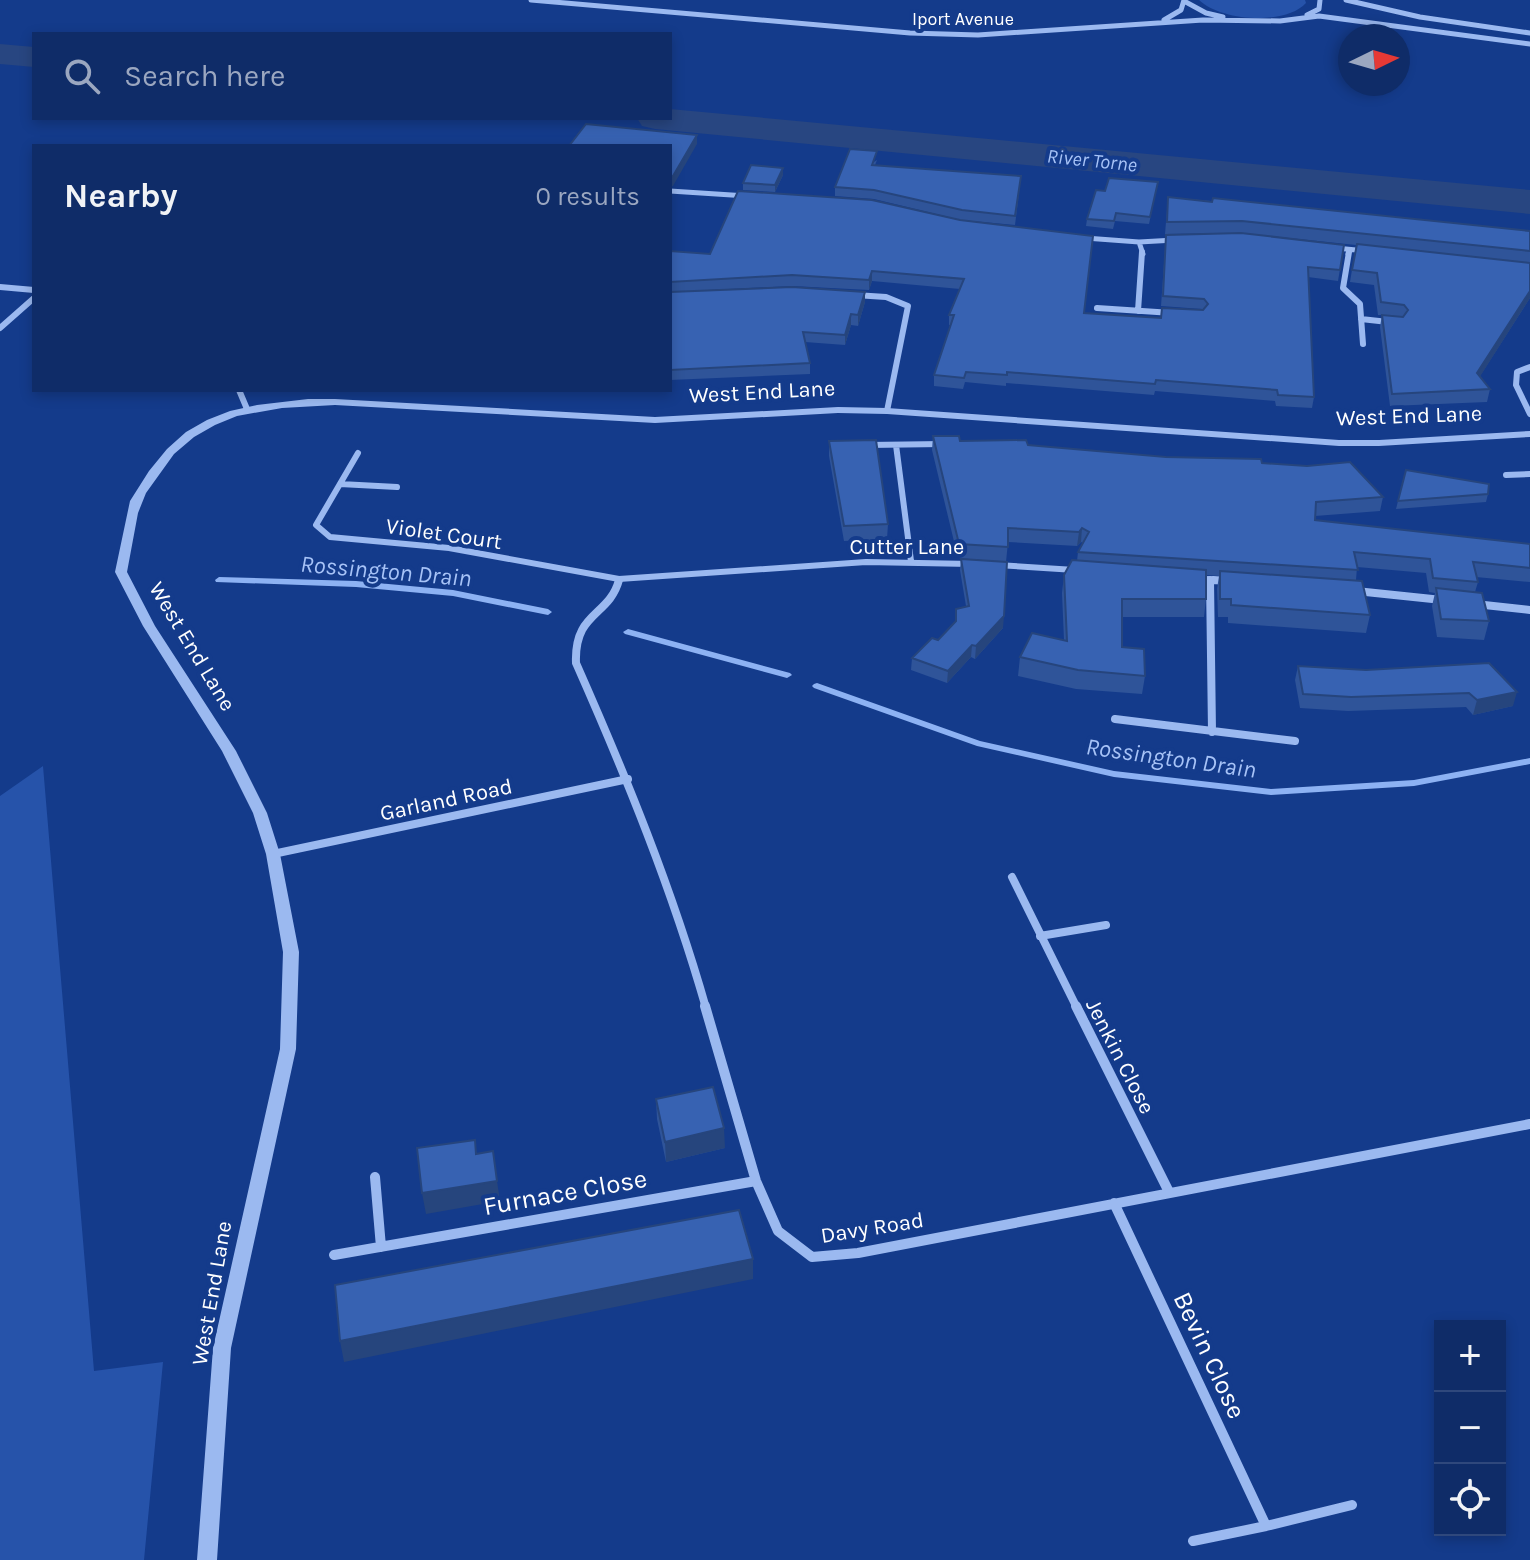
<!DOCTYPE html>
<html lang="en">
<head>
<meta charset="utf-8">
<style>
  :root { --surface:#0f2c68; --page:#1d3871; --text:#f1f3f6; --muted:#9ba7c0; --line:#2f487c }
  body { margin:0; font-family:Karla,sans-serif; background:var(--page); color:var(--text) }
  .controls { position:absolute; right:24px; bottom:24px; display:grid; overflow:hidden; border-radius:0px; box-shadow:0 4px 12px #0003 }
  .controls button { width:72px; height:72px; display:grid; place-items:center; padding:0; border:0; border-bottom:2px solid var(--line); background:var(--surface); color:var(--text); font:40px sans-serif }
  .compass { position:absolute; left:1338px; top:24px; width:72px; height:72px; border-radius:50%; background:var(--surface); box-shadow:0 4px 12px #0003; rotate:85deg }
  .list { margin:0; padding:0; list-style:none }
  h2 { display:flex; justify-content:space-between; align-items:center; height:104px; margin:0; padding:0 32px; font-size:34px }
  h2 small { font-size:26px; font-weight:400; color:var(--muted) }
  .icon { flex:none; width:44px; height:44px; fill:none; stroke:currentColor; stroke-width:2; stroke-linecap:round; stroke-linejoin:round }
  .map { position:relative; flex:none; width:1530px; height:1560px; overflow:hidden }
  .search { position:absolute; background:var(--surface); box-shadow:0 4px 12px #0003; left:32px; top:32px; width:640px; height:88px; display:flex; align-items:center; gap:20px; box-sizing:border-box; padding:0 28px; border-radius:0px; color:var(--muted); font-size:30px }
  .panel { position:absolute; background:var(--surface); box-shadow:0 4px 12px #0003; left:32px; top:144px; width:640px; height:248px; border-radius:0px }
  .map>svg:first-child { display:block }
  .green { fill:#2653aa }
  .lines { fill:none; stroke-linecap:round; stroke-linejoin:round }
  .stream { fill:#8db2f3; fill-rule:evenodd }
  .river { fill:#284681; fill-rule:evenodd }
  .minor-far3 { stroke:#9bb9f0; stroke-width:5 }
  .minor-far2 { stroke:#9bb9f0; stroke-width:6 }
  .minor-far1 { stroke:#9bb9f0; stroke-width:8 }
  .minor { stroke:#9bb9f0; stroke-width:10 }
  .tertiary { fill:#9bb9f0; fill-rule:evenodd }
  .wall { fill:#2f5499 }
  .shaded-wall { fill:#26457d }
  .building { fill:#3762b2; stroke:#26457d; stroke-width:2 }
  .labels { text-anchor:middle; stroke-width:8; stroke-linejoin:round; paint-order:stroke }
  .far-street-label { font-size:18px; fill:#fff; stroke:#143b8b }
  .far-water-label { font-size:20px; font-style:italic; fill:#a7c3f7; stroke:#143b8b }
  .street-label { font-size:22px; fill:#fff; stroke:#143b8b }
  .water-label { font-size:24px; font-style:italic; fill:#a7c3f7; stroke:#143b8b }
  .near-street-label { font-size:26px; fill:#fff; stroke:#143b8b }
</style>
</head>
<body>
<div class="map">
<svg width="1530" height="1560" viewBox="0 0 1530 1560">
  <rect width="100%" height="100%" fill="#143b8b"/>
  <path class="green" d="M 1199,0 L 1305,0 L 1306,3 C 1285,26 1221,21 1199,0 Z
    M 43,766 L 94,1371 L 163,1362 L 144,1560 L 0,1560 L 0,796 Z"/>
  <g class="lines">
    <path class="stream" d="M 219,577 L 356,581 L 453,590 L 548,609 L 552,612 L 548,615 L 453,596 L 356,587 L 216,582 L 215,580 Z
      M 628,629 L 790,673 L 792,675 L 787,678 L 625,634 L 623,632 Z
      M 817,683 L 980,741 L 1114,771 L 1271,789 L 1414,780 L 1530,758 L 1530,764 L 1414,786 L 1271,795 L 1114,777 L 977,746 L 814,688 L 812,686 L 814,684 Z"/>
    <path class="river" d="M 0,44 L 34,47 L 34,67 L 0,64 Z
      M 670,109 L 1530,190 L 1530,214 L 655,129 L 642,126 L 637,118 L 670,118 Z"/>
    <path class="minor-far3" d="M 531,0 L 910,33 L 978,35 L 1203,20 L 1280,21 L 1319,16 L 1530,44
      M 1346,0 L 1420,17 L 1530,33
      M 1184,1 L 1206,13 L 1223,17
      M 1307,15 L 1319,9 L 1320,0
      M 1164,20 L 1181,10 L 1184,0
      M 670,191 L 747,196
      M 1085,238 L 1139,242 L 1175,240
      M 1139,242 L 1143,254
      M 1336,248 L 1366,251
      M 1348,254 L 1349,250"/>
    <path class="minor-far2" d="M 1349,252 L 1343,288 L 1360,304 L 1363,344
      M 0,287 L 34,290
      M 855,295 L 886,297 L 908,306 L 887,411
      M 1097,308 L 1172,313
      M 1138,311 L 1142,252
      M 1361,319 L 1388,322
      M 0,328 L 34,298
      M 1530,367 L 1517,372 L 1516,385 L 1530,414
      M 239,390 L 247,409
      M 868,445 L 943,444
      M 896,445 L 911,561
      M 358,453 L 316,525 L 330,537 L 449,548 L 619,579 L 866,562 L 971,564
      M 1506,475 L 1530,474
      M 340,484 L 397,487
      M 997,565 L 1075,570
      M 1196,578 L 1227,581"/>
    <path class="minor-far1" d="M 619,580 C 609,617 574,611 576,663 C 626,776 672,889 706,1008
      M 1210,580 L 1212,732
      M 1213,580 L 1227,581
      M 1356,591 L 1442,600
      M 1475,604 L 1530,610
      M 1115,719 L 1295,741
      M 273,854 L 628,779
      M 1012,877 L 1077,1008
      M 1040,936 L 1106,925"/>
    <path class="minor" d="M 705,1006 L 756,1181 L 778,1231 L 812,1257 L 858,1253 L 1530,1124
      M 1076,1006 L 1169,1192
      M 375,1177 L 381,1247
      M 1114,1203 L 1266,1526 L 1352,1505
      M 334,1255 L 756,1181
      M 1193,1541 L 1266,1526"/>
    <path class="tertiary" d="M 308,399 L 335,399 L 655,417 L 838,407 L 887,408 L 1339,440 L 1379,440 L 1530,431 L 1530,437 L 1379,446 L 1339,446 L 887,414 L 838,413 L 655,423 L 335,405 L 282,408 L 237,416 L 215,425 L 194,437 L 174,454 L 146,493 L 138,513 L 127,572 L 155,626 L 236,751 L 267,813 L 280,854 L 299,952 L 296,1049 L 231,1348 L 217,1560 L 197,1560 L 213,1348 L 280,1049 L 283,952 L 266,854 L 253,813 L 222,751 L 143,626 L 115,572 L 130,501 L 149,471 L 167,449 L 186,432 L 207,420 L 230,411 L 257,405 Z"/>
  </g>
  <path class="wall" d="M 877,160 L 875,165 L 1020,185 L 1015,225 L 961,220 L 874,199 L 835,196 L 835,187 Z
    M 783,175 L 775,192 L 743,190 L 743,183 Z
    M 1158,182 L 1149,224 L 1115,221 L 1113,229 L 1086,226 L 1087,219 L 1105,191 Z
    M 738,191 L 1084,313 L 1161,318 L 1162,308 L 1203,310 L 1202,309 L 1161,306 L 1166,235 L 1344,245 L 1338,281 L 1308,277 L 1314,397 L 1312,408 L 1276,406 L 1275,401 L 1155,391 L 1154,395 L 1006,383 L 1006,386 L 965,382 L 963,389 L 934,386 L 934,375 L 950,325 L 949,325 L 949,315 L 960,289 L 872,281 L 869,290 L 792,286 L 708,290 L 865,292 L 865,302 L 858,326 L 851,325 L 845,345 L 805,342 L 810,363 L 810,374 L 670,380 L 670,251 L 710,254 Z
    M 1168,197 L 1530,231 L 1530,298 L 1480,376 L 1490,389 L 1487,402 L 1390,406 L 1380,327 L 1382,315 L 1378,315 L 1374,285 L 1350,282 L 1356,245 L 1240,233 L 1165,234 Z
    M 933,436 L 960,441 L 1028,445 L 1166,457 L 1262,463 L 1383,497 L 1380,511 L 1315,516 L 1315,520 L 1530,544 L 1530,584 L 1530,582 L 1476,577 L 1478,582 L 1475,592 L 1489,621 L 1484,640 L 1437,637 L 1432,606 L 1435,593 L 1429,592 L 1426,573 L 1357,567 L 1356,580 L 1370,615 L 1366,633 L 1228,623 L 1228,617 L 1218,617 L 1217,589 L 1219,576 L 1206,575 L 1206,599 L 1204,617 L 1122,617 L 1122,647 L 1145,676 L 1142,694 L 1076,689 L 1018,676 L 1020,657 L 1064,640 L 1062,593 L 1064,575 L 1077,561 L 1078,552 L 1083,543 L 1081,542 L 1077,546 L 1008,542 L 1006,562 L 958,558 L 932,450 Z
    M 829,441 L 888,524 L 887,539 L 844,541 L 829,456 Z
    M 1488,494 L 1486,502 L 1396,509 L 1398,501 Z
    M 961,559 L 1003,628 L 975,659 L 971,657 L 947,683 L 911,670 L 912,658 L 938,640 L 955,622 L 966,606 L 960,570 Z
    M 1489,663 L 1513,706 L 1473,715 L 1466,707 L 1348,711 L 1300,708 L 1295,680 L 1298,666 L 1366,670 Z
    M 656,1099 L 725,1148 L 666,1162 L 657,1119 Z"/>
  <path class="shaded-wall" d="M 697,135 L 697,144 L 673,186 L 670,187 L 670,177 Z
    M 783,168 L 783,175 L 775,192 L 775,185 Z
    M 872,271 L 872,281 L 869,290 L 869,280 Z
    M 1530,291 L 1530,298 L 1474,386 L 1477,373 Z
    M 865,292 L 865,302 L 858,326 L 858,315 Z
    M 851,314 L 851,325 L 845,345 L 845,335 Z
    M 1082,528 L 1081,542 L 1077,546 L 1079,532 Z
    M 1004,616 L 1003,628 L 975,659 L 976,646 Z
    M 972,645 L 971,657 L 947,683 L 948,671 Z
    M 1517,692 L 1513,706 L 1473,715 L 1477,700 Z
    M 724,1128 L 725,1148 L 666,1162 L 665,1142 Z
    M 497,1181 L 500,1201 L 426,1214 L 422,1193 Z
    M 753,1259 L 753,1279 L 344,1362 L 340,1341 Z"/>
  <path class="building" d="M 586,124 L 697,135 L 673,176 L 670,177 L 670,146 L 569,146 Z
    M 850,149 L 877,151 L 872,165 L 1021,176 L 1015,216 L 962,210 L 874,190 L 835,187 Z
    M 751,165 L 783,168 L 775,185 L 743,183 Z
    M 1109,178 L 1158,182 L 1150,217 L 1116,213 L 1114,221 L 1087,219 L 1096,190 L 1105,191 Z
    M 738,191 L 872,200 L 960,220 L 1093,236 L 1084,313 L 1161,318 L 1162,308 L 1203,310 L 1208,304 L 1204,299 L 1163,296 L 1166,235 L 1241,233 L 1344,245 L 1340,270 L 1308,267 L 1314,397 L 1278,395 L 1277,390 L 1156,380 L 1155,384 L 1007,372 L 1007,375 L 966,372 L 964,378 L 934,375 L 954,315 L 949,315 L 964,279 L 872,271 L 869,280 L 792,275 L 670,282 L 670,251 L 710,254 Z
    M 1168,197 L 1212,202 L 1213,198 L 1530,231 L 1530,251 L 1242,221 L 1167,222 Z
    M 1357,244 L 1530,263 L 1530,291 L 1477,373 L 1490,389 L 1392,394 L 1382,315 L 1403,317 L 1408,310 L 1404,305 L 1381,302 L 1377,273 L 1352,270 Z
    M 792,287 L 865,292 L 858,315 L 851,314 L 845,335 L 803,332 L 810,363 L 670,370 L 670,292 Z
    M 933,436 L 959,436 L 960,441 L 1026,440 L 1028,445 L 1166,457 L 1261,459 L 1262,463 L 1307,466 L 1350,462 L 1383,497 L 1316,502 L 1315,520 L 1530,544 L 1530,568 L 1473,562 L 1478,582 L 1433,578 L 1430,559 L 1354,552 L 1358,570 L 1078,552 L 1089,532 L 1082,528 L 1079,532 L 1008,528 L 1008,547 L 959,544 Z
    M 876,440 L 888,524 L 844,526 L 829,441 Z
    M 1406,470 L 1489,484 L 1488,494 L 1398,501 Z
    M 961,559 L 1007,562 L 1004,616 L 976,646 L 972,645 L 948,671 L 912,658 L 932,638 L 938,640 L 956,621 L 956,609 L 969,606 Z
    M 1072,560 L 1206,570 L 1206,599 L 1122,599 L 1122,647 L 1144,649 L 1145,676 L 1078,670 L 1020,657 L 1032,633 L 1067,641 L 1064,575 Z
    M 1220,571 L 1362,581 L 1370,615 L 1231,605 L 1231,599 L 1220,599 Z
    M 1436,588 L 1482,593 L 1489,621 L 1441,619 Z
    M 1489,663 L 1517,692 L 1477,700 L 1469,693 L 1351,697 L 1303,694 L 1298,666 L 1366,670 Z
    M 713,1087 L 724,1128 L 665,1142 L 656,1099 Z
    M 475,1140 L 476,1154 L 493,1151 L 497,1181 L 422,1193 L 417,1148 Z
    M 739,1210 L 753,1259 L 340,1341 L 335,1285 Z"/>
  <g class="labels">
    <g class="far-street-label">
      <text x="963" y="25">Iport Avenue</text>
    </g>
    <g class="far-water-label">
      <text transform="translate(1092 160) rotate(6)" y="7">River Torne</text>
    </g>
    <g class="street-label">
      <text transform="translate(762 391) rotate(-3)" y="8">West End Lane</text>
      <text transform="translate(1409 415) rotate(-2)" y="8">West End Lane</text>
      <text transform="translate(444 533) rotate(8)" y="8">Violet Court</text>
      <text x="907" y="554">Cutter Lane</text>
      <text transform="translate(193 646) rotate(59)" y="8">West End Lane</text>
      <text transform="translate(446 799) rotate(-12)" y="8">Garland Road</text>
      <text transform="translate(1121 1056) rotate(63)" y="8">Jenkin Close</text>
      <text transform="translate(872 1227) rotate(-9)" y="8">Davy Road</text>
      <text transform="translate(211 1293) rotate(-80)" y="8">West End Lane</text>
    </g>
    <g class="water-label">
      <text transform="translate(386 571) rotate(5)" y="8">Rossington Drain</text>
      <text transform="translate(1171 758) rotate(8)" y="8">Rossington Drain</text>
    </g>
    <g class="near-street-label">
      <text transform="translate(565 1192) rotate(-10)" y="9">Furnace Close</text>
      <text transform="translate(1210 1355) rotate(65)" y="9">Bevin Close</text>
    </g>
  </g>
</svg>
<div class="controls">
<button>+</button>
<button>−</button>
<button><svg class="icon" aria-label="locate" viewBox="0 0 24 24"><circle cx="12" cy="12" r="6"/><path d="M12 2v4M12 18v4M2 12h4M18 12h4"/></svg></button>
</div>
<svg class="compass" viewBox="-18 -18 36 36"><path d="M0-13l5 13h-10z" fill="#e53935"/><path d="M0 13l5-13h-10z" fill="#9ba7c0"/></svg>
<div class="search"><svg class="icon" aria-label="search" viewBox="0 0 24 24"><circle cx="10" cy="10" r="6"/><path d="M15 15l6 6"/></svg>Search here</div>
<section class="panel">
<h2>Nearby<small>0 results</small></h2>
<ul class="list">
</ul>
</section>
</div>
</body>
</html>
